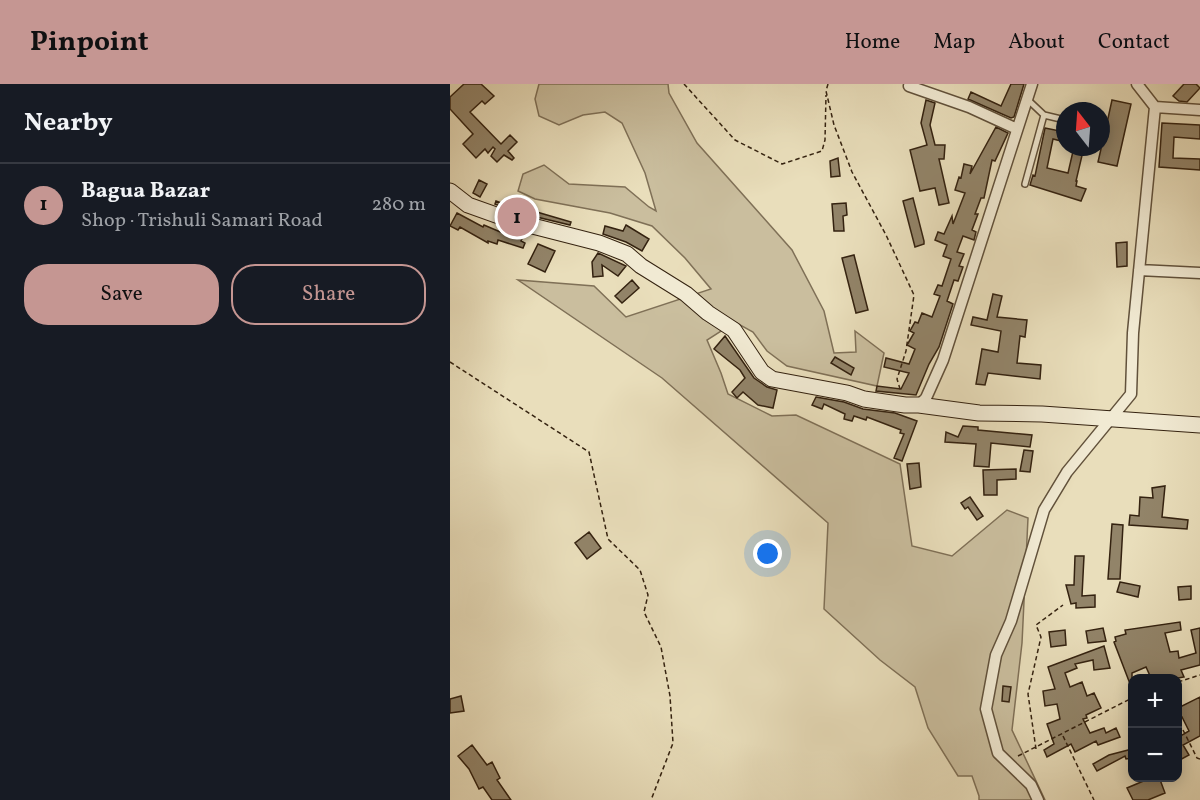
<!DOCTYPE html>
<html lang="en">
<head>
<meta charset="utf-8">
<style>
  :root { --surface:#171b24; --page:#20242c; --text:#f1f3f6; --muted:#9ea1a6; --line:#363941; --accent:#c59692 }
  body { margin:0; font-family:Vollkorn,serif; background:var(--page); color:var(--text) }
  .controls { position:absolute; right:18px; bottom:18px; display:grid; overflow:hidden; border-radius:12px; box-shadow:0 3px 15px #0003 }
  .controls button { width:54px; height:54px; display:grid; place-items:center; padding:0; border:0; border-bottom:2px solid var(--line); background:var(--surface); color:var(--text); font:30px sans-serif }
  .compass { position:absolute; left:606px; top:18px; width:54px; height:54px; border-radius:50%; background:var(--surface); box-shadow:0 3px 15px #0003; rotate:343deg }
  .you { position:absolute; left:318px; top:470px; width:21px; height:21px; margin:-15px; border:4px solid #fff; border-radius:50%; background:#1a73e8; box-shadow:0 0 0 9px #1a73e833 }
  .badge { display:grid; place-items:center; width:39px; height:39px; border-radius:50%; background:var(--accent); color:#111; font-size:20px; font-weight:700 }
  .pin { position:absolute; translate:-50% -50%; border:3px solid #fff; box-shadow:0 2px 6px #0006 }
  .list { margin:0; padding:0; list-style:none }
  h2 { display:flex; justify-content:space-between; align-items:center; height:78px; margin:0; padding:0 24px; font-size:26px }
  h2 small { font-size:20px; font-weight:400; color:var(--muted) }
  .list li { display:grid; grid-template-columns:39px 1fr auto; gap:18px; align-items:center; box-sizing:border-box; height:84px; padding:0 24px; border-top:2px solid var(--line) }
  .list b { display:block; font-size:22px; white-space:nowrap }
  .list p { margin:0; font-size:20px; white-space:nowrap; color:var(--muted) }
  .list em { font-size:20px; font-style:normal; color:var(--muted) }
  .actions { display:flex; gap:12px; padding:18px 24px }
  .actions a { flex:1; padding:14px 0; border:2px solid var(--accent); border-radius:24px; text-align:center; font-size:21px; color:var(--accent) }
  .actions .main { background:var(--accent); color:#111 }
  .map { position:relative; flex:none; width:750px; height:716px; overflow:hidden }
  header { display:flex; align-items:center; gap:36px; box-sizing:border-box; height:84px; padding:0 30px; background:var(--accent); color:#111 }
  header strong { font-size:28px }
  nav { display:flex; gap:33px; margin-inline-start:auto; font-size:21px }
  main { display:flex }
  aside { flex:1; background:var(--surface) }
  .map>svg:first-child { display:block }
  .green { fill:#cabe9e; stroke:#7f7057; stroke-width:1.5 }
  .building { fill:#928469; stroke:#342210; stroke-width:1.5 }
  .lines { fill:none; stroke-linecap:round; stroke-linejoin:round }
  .lane-casing { stroke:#61513b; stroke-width:8 }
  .street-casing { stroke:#61513b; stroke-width:13 }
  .secondary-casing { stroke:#342210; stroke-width:17 }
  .path { stroke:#342210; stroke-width:1.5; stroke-dasharray:4.5 3; stroke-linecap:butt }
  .lane { stroke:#f1ead3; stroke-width:5 }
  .street { stroke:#f1ead3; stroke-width:10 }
  .secondary { stroke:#f1ead3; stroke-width:15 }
</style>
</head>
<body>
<header>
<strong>Pinpoint</strong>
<nav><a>Home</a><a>Map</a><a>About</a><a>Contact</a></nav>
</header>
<main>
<aside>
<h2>Nearby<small></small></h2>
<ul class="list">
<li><span class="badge">1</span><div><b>Bagua Bazar</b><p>Shop · Trishuli Samari Road</p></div><em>280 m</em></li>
</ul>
<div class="actions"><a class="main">Save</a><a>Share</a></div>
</aside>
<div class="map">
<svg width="750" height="716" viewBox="0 0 750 716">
  <rect width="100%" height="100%" fill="#e9debb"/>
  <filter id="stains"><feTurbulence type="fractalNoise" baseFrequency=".00333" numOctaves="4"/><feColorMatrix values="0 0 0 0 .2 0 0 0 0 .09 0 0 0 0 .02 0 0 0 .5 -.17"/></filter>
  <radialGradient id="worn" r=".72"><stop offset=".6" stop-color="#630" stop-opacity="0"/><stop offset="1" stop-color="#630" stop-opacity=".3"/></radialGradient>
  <path class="green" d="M 89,0 L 218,0 L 219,9 L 247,59 L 342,166 L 374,227 L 384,269 L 406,268 L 405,247 L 434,269 L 427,302 L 337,282 L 317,267 L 303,248 L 285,238 L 257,256 L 271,289 L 278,310 L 322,332 L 346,331 L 450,380 L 462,462 L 502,472 L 557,426 L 578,434 L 572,559 L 562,646 L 595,716 L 529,716 L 529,712 L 522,692 L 508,692 L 478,644 L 465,603 L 430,576 L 374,525 L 378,439 L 212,294 L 68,196 L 144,202 L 176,233 L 261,205 L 235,174 L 202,142 L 160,129 L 85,115 L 68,107 L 73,90 L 94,81 L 119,100 L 175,103 L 199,123 L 206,127 L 195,89 L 172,39 L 155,28 L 133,31 L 109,41 L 89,32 L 85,15 Z"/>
  <path class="building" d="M 14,0 L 31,0 L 44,12 L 35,20 L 32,17 L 20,28 L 51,60 L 60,51 L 67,58 L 58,67 L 64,74 L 62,76 L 54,71 L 47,78 L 41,72 L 45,65 L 43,63 L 38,69 L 35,65 L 26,74 L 13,60 L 23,50 L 0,25 L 0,13 Z
    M 561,0 L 574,0 L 564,33 L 561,34 L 518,15 L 521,8 L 551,22 Z
    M 734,0 L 746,0 L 750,4 L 737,18 L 729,17 L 723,12 Z
    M 476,16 L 485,19 L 480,41 L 485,61 L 495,61 L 494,75 L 489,75 L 499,119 L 489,121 L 485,104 L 470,107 L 460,66 L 477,61 L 471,39 Z
    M 662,16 L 681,20 L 667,82 L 648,78 L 651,65 L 651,37 L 657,39 Z
    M 712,39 L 750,41 L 750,55 L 724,53 L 723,74 L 750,75 L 750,86 L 709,83 Z
    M 546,43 L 558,49 L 545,77 L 542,76 L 534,114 L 531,114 L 525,130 L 528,130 L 522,146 L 526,148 L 524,156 L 513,152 L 507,168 L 514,170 L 509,182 L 513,183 L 508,197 L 504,196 L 497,217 L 503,220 L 489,263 L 479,280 L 466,311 L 426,307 L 427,302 L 451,305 L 459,289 L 434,283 L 436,274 L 459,280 L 465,265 L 457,261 L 464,249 L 460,247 L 465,238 L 468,239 L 472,229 L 482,233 L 490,212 L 484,210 L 488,201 L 492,202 L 501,175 L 493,172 L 497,161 L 485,156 L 488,148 L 494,150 L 502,132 L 503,140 L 515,109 L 505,106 L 509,93 L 511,94 L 514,80 L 522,82 L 520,90 Z
    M 595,44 L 615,48 L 615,58 L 603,55 L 597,84 L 618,89 L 624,63 L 634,63 L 626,97 L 627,97 L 626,102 L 636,105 L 631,117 L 580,101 L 583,91 L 585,92 Z
    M 388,74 L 390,92 L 381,93 L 380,77 Z
    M 29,96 L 37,100 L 30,113 L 23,109 Z
    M 463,114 L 474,157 L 474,160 L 465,163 L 453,117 Z
    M 46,117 L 72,127 L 73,124 L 121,138 L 120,141 L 66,128 L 45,120 Z
    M 396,119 L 397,131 L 393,132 L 394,147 L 384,147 L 382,120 Z
    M 7,129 L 33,143 L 34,141 L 55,150 L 57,145 L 74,150 L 71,157 L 75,159 L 73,164 L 48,156 L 47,160 L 38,157 L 38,159 L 10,143 L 8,146 L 0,142 Z
    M 176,141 L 199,155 L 192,167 L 176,158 L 153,150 L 155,142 L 173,147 Z
    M 677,158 L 677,182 L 667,183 L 666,159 Z
    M 88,160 L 105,167 L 95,188 L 78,180 Z
    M 148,169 L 176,182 L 168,192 L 152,181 L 153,192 L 143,193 L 142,178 Z
    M 404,171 L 418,226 L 406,229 L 392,174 Z
    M 182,196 L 189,204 L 172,219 L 165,212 Z
    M 543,210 L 552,212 L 547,233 L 577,236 L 575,253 L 570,252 L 567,279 L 591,281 L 590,295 L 538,289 L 535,301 L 526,300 L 532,265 L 548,268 L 551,247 L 521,241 L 523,233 L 537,236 Z
    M 275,252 L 304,294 L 317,303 L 327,306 L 323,324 L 308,321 L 293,308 L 287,314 L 282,308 L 295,294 L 290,286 L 264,265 Z
    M 385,273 L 404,284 L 401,291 L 381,279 Z
    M 366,313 L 394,318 L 413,325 L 445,329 L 467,337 L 452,377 L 444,374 L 454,350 L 450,349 L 451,346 L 417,333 L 416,336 L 404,332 L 402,337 L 394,335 L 395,330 L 374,320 L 372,325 L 362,321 Z
    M 513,342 L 528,343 L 528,346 L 582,351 L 580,363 L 541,359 L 539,383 L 524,382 L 526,360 L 495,358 L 496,348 L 508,353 Z
    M 574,366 L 583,367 L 580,388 L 570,387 Z
    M 469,379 L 471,403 L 460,405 L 457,380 Z
    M 566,385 L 566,395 L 547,396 L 547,411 L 534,411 L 533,386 Z
    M 715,402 L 712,433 L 738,436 L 737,445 L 679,441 L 680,431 L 689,432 L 690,413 L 703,414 L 702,404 Z
    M 520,413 L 533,432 L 527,436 L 518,423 L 515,425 L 511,419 Z
    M 662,440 L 673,441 L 670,495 L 658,495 Z
    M 139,448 L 151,464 L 137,475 L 125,459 Z
    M 625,472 L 634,472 L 632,512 L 645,511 L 645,523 L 626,524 L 626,519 L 621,520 L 616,501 L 624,501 Z
    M 670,498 L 690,502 L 688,513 L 667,508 Z
    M 741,502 L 741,515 L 729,516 L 728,503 Z
    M 730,538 L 731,546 L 715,549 L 720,568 L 728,567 L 729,574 L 746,569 L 741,546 L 750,544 L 750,581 L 731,586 L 734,593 L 728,594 L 701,594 L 696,583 L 682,589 L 682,605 L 664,558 L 666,557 L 665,553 L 676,550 L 675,546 Z
    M 653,544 L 656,557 L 638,559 L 636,547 Z
    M 615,546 L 616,561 L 601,563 L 599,548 Z
    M 654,562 L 660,584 L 644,586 L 643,576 L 625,580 L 627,584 L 615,589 L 620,603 L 632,598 L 637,612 L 644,609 L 651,624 L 636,631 L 637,634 L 633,635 L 640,649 L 654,644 L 656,649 L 666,644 L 670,653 L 648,661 L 646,657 L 625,668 L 621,660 L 597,673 L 594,666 L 604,660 L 597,640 L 610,635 L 607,620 L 595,622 L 593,607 L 605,605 L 598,583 Z
    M 553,602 L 561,603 L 559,618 L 552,617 Z
    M 11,612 L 14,627 L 0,629 L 0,615 Z
    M 750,613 L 750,652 L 733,661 L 739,671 L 728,677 L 728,651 L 729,653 L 739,647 L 732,633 L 728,635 L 728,624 Z
    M 22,661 L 37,681 L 42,678 L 50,694 L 47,696 L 61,716 L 42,716 L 33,703 L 29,705 L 19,685 L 8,672 Z
    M 682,665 L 682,674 L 676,675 L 675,672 L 647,687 L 643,680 L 659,671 Z
    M 703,693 L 709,693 L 715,709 L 698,716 L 683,716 L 677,704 Z"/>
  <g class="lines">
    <defs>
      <path id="lane" d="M 594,31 L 615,36
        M 575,100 L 594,31 L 577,15"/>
      <path id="street" d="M 459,2 L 519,23 L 567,45
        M 705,23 L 750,26
        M 689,186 L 750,189
        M 469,321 L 476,314 L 493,276 L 582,0
        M 588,716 L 581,701 L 548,669 L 536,625 L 546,571 L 561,537 L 594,426 L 617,388 L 681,310 L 683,249 L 705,23 L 687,0"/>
      <path id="secondary" d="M 0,107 L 18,121 L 63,137 L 149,159 L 177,170 L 191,182 L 236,210 L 258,229 L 284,246 L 312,288 L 322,295 L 397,309 L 414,315 L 455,321 L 469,321 L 529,329 L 592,330 L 750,341"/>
    </defs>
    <use href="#lane" class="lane-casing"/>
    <use href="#street" class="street-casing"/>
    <use href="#secondary" class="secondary-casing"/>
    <path class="path" d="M 234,0 L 285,56 L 332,80 L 372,67 L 375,56 L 376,11
      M 378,0 L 376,7 L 384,41 L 402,88 L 436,151 L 464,211 L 456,267 L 447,295 L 451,308
      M 0,278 L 139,368 L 158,455 L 190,486 L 198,511 L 194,528 L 211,563 L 220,612 L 223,659 L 201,716
      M 728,598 L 750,591
      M 733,646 L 747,674 L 750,675
      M 613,652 L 644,716
      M 586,665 L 578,610 L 591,553 L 586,541 L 613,521
      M 568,672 L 682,614"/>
    <use href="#lane" class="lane"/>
    <use href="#street" class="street"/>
    <use href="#secondary" class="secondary"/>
  </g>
  <rect width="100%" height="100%" filter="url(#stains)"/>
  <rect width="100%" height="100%" fill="url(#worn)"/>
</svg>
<div class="controls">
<button>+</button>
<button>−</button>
</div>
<svg class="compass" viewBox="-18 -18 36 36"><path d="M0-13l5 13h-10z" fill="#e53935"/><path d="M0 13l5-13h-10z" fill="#9ea1a6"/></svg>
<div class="you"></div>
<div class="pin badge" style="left:67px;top:133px">1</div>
</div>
</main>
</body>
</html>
